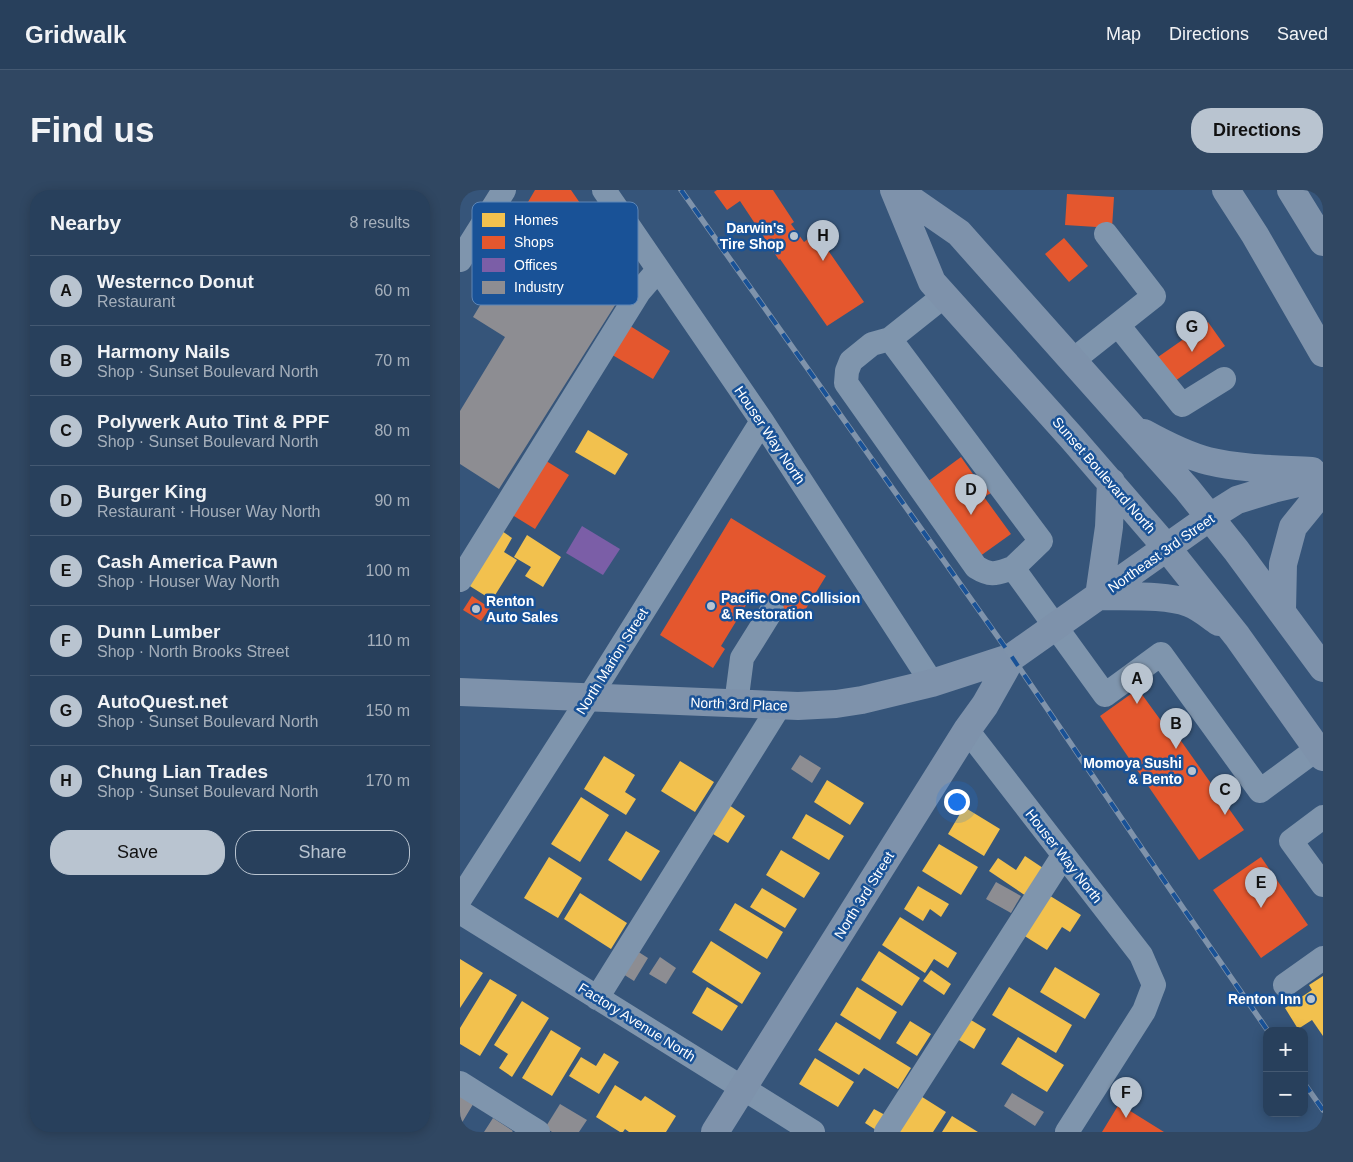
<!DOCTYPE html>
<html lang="en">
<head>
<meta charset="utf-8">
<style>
  :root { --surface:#28405c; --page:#304762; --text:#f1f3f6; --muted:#a5afbb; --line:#445972; --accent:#b9c4d0 }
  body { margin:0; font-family:Arial,sans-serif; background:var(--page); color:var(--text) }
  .controls { position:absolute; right:15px; bottom:15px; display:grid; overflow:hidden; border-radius:10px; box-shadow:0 2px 12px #0003 }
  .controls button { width:45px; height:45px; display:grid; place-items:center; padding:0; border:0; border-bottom:1px solid var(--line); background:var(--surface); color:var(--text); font:25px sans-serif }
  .you { position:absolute; left:496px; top:611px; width:18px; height:18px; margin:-12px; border:4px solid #fff; border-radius:50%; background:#1a73e8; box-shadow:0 0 0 8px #1a73e833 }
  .badge { display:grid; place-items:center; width:32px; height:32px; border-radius:50%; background:var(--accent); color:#111; font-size:16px; font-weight:700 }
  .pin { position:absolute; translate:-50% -41px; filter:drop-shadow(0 1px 2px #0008) }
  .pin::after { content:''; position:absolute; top:26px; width:18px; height:15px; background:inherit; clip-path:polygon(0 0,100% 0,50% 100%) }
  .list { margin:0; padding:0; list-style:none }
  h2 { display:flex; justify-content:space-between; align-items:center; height:65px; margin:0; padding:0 20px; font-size:21px }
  h2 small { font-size:16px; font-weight:400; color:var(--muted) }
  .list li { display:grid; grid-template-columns:32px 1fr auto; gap:15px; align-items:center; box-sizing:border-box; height:70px; padding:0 20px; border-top:1px solid var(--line) }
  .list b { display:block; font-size:19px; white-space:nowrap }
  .list p { margin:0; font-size:16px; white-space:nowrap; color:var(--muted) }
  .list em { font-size:16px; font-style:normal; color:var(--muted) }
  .actions { display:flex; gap:10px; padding:15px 20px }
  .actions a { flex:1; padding:11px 0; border:1px solid var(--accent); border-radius:20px; text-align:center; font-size:18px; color:var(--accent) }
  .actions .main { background:var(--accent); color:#111 }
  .map { position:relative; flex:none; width:863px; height:942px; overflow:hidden; border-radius:20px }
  header { display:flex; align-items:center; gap:30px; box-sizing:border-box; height:70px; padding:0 25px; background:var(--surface); border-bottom:1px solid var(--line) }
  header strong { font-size:24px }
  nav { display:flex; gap:28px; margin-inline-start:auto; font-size:18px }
  .intro { display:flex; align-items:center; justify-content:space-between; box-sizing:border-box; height:120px; padding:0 30px }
  h1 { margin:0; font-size:35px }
  .button { padding:12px 22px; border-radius:20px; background:var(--accent); color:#111; font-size:18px; font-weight:700 }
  main { display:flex; gap:30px; padding:0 30px }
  aside { flex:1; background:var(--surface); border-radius:20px; box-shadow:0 2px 12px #0003 }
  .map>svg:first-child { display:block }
  .homes { fill:#f2c14e }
  .shops { fill:#e4572e }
  .offices { fill:#7b5ea7 }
  .industry { fill:#8d8d92 }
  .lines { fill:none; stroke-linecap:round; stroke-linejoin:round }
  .minor { stroke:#7f95ad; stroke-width:24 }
  .major { stroke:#7e92ab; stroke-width:28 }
  .highway { stroke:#7f93ab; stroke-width:28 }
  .rail-casing { stroke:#7f93ab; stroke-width:5.5 }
  .rail { stroke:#195297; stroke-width:4; stroke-dasharray:11; stroke-linecap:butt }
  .poi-dot { fill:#b9c4d0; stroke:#195297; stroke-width:2 }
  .labels { text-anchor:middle; stroke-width:5; stroke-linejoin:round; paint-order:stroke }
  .poi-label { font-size:14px; font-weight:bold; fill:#fff; stroke:#195297; text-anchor:end }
  .street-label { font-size:14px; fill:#fff; stroke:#195297 }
  .key { fill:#195297; stroke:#5e86b6; stroke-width:1 }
  .key-label { font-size:14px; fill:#fff }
</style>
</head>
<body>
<header>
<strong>Gridwalk</strong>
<nav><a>Map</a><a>Directions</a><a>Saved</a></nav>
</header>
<div class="intro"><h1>Find us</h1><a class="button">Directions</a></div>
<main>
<aside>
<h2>Nearby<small>8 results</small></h2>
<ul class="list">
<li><span class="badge">A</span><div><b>Westernco Donut</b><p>Restaurant</p></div><em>60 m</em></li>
<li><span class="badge">B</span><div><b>Harmony Nails</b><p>Shop · Sunset Boulevard North</p></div><em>70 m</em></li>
<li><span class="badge">C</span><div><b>Polywerk Auto Tint &amp; PPF</b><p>Shop · Sunset Boulevard North</p></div><em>80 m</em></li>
<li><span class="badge">D</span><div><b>Burger King</b><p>Restaurant · Houser Way North</p></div><em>90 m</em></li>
<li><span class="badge">E</span><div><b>Cash America Pawn</b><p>Shop · Houser Way North</p></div><em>100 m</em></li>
<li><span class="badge">F</span><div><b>Dunn Lumber</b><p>Shop · North Brooks Street</p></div><em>110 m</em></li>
<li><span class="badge">G</span><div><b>AutoQuest.net</b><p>Shop · Sunset Boulevard North</p></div><em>150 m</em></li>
<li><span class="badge">H</span><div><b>Chung Lian Trades</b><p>Shop · Sunset Boulevard North</p></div><em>170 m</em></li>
</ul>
<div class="actions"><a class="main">Save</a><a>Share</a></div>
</aside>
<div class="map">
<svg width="863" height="942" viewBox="0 0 863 942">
  <rect width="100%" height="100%" fill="#36557a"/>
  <path class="homes" d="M 128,240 L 168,264 L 155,285 L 115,262 Z
    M 39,339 L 52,348 L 44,362 L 57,370 L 32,410 L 5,393 Z
    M 67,345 L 101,367 L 83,397 L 65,386 L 71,377 L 54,367 Z
    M 144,566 L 175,585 L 165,602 L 176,609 L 166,625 L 124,599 Z
    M 220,571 L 254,592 L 235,622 L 201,601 Z
    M 367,590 L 404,613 L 390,635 L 354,612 Z
    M 121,607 L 149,625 L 120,672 L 91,654 Z
    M 266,613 L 285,626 L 268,653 L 248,641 Z
    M 504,617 L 540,639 L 524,666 L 488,644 Z
    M 346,624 L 384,646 L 369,670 L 332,648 Z
    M 166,641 L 200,661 L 181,691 L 148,670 Z
    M 479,654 L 518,677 L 501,705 L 462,681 Z
    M 321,660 L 360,683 L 344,708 L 306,685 Z
    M 565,666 L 583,678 L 566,706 L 529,681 L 538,668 L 556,680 Z
    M 89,667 L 122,688 L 98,728 L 64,708 Z
    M 458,696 L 489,714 L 481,727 L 470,719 L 463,731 L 444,719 Z
    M 302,698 L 337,719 L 325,738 L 290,717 Z
    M 120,703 L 167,733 L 151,759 L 104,729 Z
    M 587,704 L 621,725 L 610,742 L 602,737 L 587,760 L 563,745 Z
    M 275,713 L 323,742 L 307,769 L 259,740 Z
    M 440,727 L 497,763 L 488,778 L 474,769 L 465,783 L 422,755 Z
    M 251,751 L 301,783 L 282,814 L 232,782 Z
    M 419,761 L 460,788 L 442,816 L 401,790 Z
    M 0,769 L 23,783 L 0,818 Z
    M 595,777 L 640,804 L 625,829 L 580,802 Z
    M 471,780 L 491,794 L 484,805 L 463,791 Z
    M 863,786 L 863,846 L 852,830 L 838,839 L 825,818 L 852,800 L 849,795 Z
    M 30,789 L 57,805 L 20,866 L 0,854 L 0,838 Z
    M 247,797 L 278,816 L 262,841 L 232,823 Z
    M 397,797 L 437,822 L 420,850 L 380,825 Z
    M 549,797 L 612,835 L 596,863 L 532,825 Z
    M 62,811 L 89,828 L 52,887 L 39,878 L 48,864 L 34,855 Z
    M 506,827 L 526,839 L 514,859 L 494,847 Z
    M 450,831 L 471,844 L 457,866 L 436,853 Z
    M 376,832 L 451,878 L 438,899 L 404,878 L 399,885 L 358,860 Z
    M 91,840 L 121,858 L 92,906 L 62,888 Z
    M 558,847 L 604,875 L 587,902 L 541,874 Z
    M 144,863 L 159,872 L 139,904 L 109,886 L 121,867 L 136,876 Z
    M 355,868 L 394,892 L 378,917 L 339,894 Z
    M 155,895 L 181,911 L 185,906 L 216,926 L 206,942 L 169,942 L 165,939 L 163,942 L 160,942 L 136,927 Z
    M 459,905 L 486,922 L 473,942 L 437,942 Z
    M 414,919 L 425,925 L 416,940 L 405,933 Z
    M 492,926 L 518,942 L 482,942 Z"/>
  <path class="shops" d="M 75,0 L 111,0 L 142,45 L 136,55 L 68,12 Z
    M 257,0 L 313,0 L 334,32 L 331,34 L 344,52 L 356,43 L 404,112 L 367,136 L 320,69 L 319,70 L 280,11 L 267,20 L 254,2 Z
    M 607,4 L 654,7 L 652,38 L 605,35 Z
    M 604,48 L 628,76 L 609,92 L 585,64 Z
    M 748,132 L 765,156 L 715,191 L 698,167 Z
    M 167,134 L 210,161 L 193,189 L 149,163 Z
    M 501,267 L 518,291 L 521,289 L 531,303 L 524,307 L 551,344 L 516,369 L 463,295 Z
    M 83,269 L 109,285 L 75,339 L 49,323 Z
    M 271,328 L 366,386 L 339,430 L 294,402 L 261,456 L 265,459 L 253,478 L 200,445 Z
    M 12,406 L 30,418 L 21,431 L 3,420 Z
    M 678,499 L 710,543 L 714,541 L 784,640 L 739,670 L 640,526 Z
    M 801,667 L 848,735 L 801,768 L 753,700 Z
    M 659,914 L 704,942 L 642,942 Z"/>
  <path class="offices" d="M 122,336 L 160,359 L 143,385 L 106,363 Z"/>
  <path class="industry" d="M 66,39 L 164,101 L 39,299 L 0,274 L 0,221 L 45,147 L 13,127 Z
    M 340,565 L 361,578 L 352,593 L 331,579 Z
    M 536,692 L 561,706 L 551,723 L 526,709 Z
    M 177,761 L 188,768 L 174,791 L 163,784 Z
    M 200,767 L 216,778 L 206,794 L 189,784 Z
    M 0,901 L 15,911 L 0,936 Z
    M 552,903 L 584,922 L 575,936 L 544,916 Z
    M 100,914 L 127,930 L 119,942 L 92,942 L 85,938 Z
    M 33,928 L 53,941 L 52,942 L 24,942 Z"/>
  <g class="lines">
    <path class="minor" d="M 144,0 L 302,231 L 472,493
      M 0,70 L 44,0
      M 484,106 L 430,149 L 581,351 L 553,378 L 645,505 L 701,464 L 800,601 L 857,559
      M 658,135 L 722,215 L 764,189
      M 430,149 L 412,154 L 391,171 L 387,181 L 386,193 L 516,377 C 532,387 537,383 553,378
      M 612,171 L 694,106 L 646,44
      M 0,390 L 179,102 L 198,80
      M 276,514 L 282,468 L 312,420
      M 507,540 L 681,765 L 694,795 L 684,821 L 607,942
      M 863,627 L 831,651 L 863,695
      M 0,709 L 129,508 L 302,231
      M 0,722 L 353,942
      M 825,795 L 863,768
      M 137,808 L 320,515
      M 0,893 L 78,942
      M 426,942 L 603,666"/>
    <path class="major" d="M 434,0 L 472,92 L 612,248 L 707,358 L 777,446 L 863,567
      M 437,0 L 499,43 L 727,299 L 776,360 L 863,478
      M 684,243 C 704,254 725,265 748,271 C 781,279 817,279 852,281
      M 639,406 C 666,407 704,404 729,413 C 740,417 750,426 759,432
      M 639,406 L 649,337 L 651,292
      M 822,420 L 823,374 L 833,337 L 863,300
      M 0,502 L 338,516 L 376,514 L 402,510 L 472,493 L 552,467 L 750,327 L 777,310 L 813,299 L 863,287
      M 255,942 L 507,540 L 525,515 L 552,467"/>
    <path class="highway" d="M 766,0 L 795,45 L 863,163
      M 831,0 L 863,52"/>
    <defs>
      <path id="rail" d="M 221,0 L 552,467 L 683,660 L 808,841
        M 844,893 L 863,920"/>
    </defs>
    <use href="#rail" class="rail-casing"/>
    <use href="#rail" class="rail"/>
  </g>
  <g class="poi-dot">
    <circle cx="334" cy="46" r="5"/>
    <circle cx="251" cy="416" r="5"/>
    <circle cx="16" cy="419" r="5"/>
    <circle cx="732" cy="581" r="5"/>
    <circle cx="851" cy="809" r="5"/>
  </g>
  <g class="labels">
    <g class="poi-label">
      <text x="324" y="43">Darwin's<tspan x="324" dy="16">Tire Shop</tspan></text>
      <text x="261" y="413" text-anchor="start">Pacific One Collision<tspan x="261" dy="16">&amp; Restoration</tspan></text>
      <text x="26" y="416" text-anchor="start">Renton<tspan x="26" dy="16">Auto Sales</tspan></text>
      <text x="722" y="578">Momoya Sushi<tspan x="722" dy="16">&amp; Bento</tspan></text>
      <text x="841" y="814">Renton Inn</text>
    </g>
    <g class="street-label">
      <text transform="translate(310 245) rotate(56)" y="5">Houser Way North</text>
      <text transform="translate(644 285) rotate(49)" y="5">Sunset Boulevard North</text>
      <text transform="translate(701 363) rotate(-35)" y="5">Northeast 3rd Street</text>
      <text transform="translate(152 471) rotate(-58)" y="5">North Marion Street</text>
      <text transform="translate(279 514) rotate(2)" y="5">North 3rd Place</text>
      <text transform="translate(604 666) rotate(52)" y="5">Houser Way North</text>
      <text transform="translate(404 705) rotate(-58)" y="5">North 3rd Street</text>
      <text transform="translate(177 832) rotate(32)" y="5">Factory Avenue North</text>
    </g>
  </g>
  <rect x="12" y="12" width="166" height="103" rx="8" class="key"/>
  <rect x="22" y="23" width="23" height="14" fill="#f2c14e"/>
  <rect x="22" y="46" width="23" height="13" fill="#e4572e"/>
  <rect x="22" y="68" width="23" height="14" fill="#7b5ea7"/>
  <rect x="22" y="91" width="23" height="13" fill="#8d8d92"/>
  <g class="key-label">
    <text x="54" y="35">Homes</text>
    <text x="54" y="57">Shops</text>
    <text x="54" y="80">Offices</text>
    <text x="54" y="102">Industry</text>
  </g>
</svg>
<div class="controls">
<button>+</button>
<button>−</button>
</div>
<div class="you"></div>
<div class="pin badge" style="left:677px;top:514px">A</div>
<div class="pin badge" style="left:716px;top:559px">B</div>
<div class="pin badge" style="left:765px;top:625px">C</div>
<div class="pin badge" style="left:511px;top:325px">D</div>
<div class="pin badge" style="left:801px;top:718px">E</div>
<div class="pin badge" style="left:666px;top:928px">F</div>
<div class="pin badge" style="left:732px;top:162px">G</div>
<div class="pin badge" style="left:363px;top:71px">H</div>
</div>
</main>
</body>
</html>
